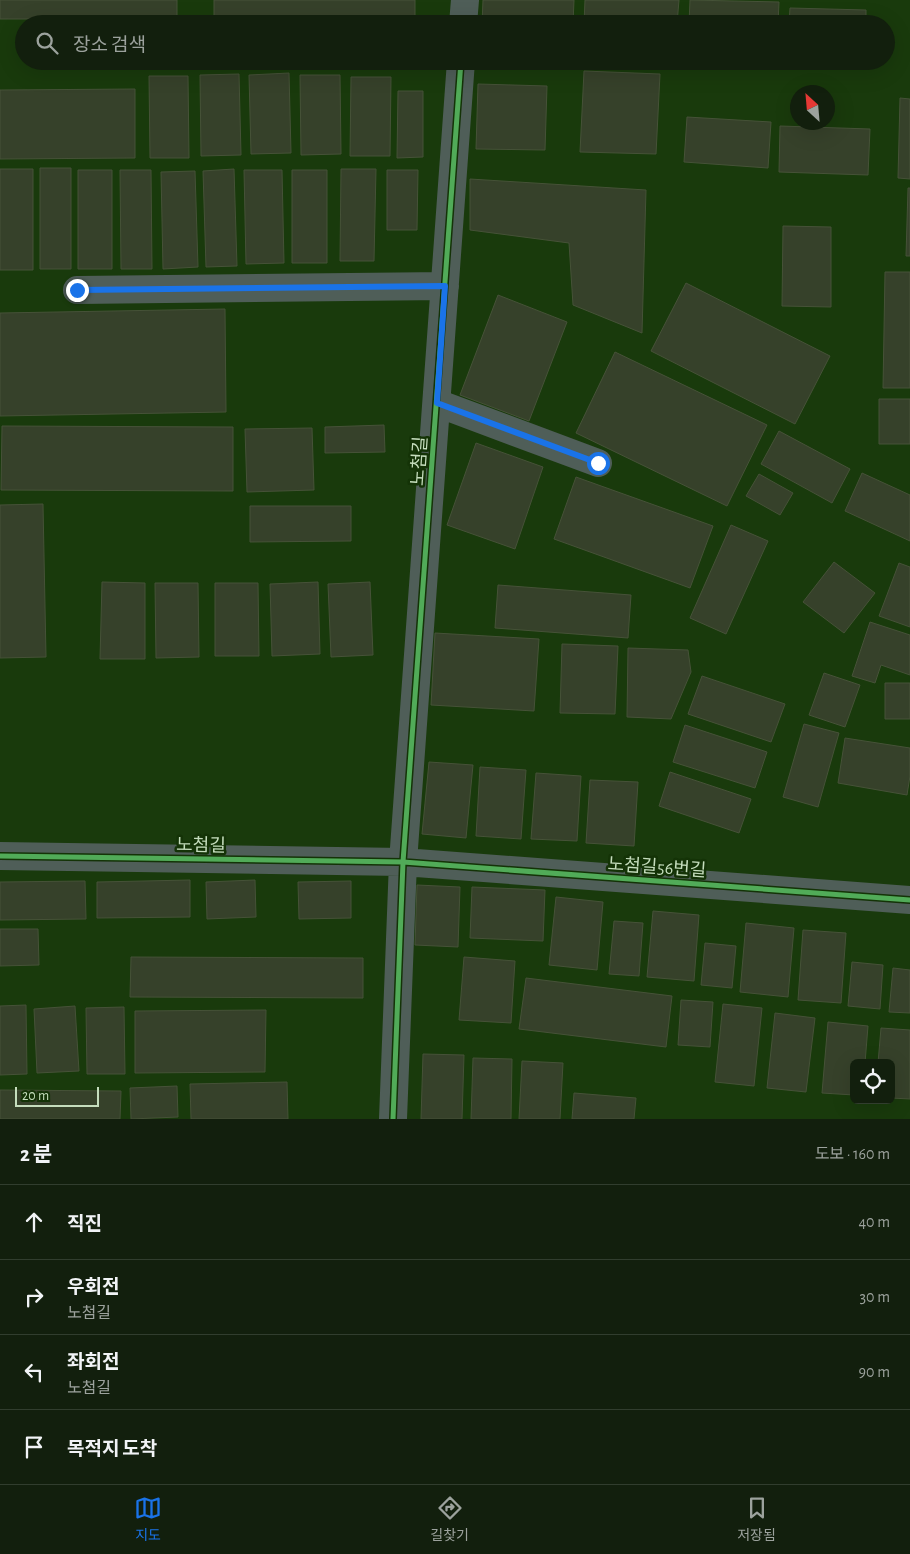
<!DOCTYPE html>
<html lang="ko">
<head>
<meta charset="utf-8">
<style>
  :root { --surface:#121f0d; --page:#1b2716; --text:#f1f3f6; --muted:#9ca29d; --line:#313d2e; --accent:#1a73e8 }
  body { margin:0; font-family:"Alegreya Sans","Noto Sans KR",sans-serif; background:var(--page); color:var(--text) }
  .controls { position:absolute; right:15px; bottom:15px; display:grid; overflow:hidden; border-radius:8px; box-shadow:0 5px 20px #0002 }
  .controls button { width:45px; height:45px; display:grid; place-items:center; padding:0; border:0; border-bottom:1px solid var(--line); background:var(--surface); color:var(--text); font:25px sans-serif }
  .compass { position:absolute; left:790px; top:85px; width:45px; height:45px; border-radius:50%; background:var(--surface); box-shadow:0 5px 20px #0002; rotate:334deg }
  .scale { position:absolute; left:15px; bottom:12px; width:84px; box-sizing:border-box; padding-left:5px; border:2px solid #c5ddbd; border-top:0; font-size:14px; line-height:18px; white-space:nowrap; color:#c5ddbd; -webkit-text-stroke:4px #143307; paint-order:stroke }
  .stop { position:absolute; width:15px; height:15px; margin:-11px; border:4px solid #1a73e8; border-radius:50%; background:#fff }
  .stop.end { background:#1a73e8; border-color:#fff; box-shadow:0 1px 5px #0008 }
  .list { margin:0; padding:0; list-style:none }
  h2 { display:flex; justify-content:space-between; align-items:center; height:65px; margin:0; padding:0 20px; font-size:21px }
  h2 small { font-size:16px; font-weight:400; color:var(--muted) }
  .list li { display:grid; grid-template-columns:32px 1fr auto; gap:15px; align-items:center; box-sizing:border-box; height:75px; padding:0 20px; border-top:1px solid var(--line) }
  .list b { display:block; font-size:19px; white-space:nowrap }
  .list p { margin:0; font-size:16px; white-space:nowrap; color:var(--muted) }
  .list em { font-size:16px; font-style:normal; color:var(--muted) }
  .icon { flex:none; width:28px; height:28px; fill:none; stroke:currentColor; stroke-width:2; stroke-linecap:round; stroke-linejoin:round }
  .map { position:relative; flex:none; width:910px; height:1119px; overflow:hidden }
  .search { position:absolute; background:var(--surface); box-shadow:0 5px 20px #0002; left:15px; right:15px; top:15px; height:55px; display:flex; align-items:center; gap:12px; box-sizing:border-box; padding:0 18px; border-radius:28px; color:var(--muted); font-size:19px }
  .sheet { height:365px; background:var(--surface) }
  nav { display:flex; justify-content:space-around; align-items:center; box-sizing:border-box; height:70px; border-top:1px solid var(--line); background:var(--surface); font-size:14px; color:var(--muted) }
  nav a { display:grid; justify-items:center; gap:2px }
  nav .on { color:var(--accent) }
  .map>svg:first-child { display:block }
  .built { fill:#193a0c; fill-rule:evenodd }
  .building { fill:#36412a; stroke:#465238 }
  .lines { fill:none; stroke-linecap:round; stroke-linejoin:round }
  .minor { stroke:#4f5e58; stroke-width:28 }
  .cycleway-casing { stroke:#143307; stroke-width:8 }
  .cycleway { stroke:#51ab58; stroke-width:5 }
  .route { stroke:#1a73e8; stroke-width:6 }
  .labels { text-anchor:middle; stroke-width:5; stroke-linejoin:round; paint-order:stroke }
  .street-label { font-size:18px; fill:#c5ddbd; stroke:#143307 }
</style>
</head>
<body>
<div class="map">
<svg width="910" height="1119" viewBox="0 0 910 1119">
  <rect width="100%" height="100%" fill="#182911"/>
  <path class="built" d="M 0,0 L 910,0 L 910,1119 L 0,1119 ZM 24,24 L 886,24 L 886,61 L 24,61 ZM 798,92 L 828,92 L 828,122 L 798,122 ZM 854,1063 L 891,1063 L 891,1100 L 854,1100 Z"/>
  <path class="building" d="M 0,0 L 177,0 L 177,19 L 0,19 Z
    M 214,0 L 415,0 L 415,17 L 214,16 Z
    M 483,0 L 574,0 L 573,24 L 482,24 Z
    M 585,0 L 679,0 L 677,24 L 584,24 Z
    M 690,0 L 779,2 L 778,24 L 689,24 Z
    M 790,8 L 866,10 L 866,24 L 789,24 Z
    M 584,71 L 660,74 L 656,154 L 580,152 Z
    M 289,73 L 291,153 L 251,154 L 249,75 Z
    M 239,74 L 241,155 L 201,156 L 200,75 Z
    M 300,75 L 340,75 L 341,154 L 301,155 Z
    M 149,76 L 188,76 L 189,158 L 150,158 Z
    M 351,77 L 391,77 L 390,156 L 350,156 Z
    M 478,84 L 547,86 L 545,150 L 476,149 Z
    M 135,89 L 135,158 L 0,159 L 0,90 Z
    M 398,91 L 423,91 L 423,157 L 397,158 Z
    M 900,98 L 910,99 L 910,179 L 898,178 Z
    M 687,117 L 771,122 L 768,168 L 684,162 Z
    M 780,126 L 870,129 L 868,175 L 779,172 Z
    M 40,168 L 71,168 L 71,269 L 40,269 Z
    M 0,169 L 33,169 L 33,270 L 0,270 Z
    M 234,169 L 237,266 L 206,267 L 203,171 Z
    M 341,169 L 376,169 L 374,261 L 340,261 Z
    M 78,170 L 112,170 L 112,269 L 78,269 Z
    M 120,170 L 151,170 L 152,269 L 121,269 Z
    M 244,170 L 282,170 L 284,263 L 246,264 Z
    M 292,170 L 327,170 L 327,263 L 292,263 Z
    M 387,170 L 418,170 L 417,230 L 387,230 Z
    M 195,171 L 198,267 L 163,269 L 161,172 Z
    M 470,179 L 646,190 L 642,333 L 573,305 L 569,243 L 470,230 Z
    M 908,188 L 910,188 L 910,256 L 906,256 Z
    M 783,226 L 831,227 L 831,307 L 782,306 Z
    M 885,272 L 910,272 L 910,388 L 883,388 Z
    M 686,283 L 830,356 L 795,424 L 651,351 Z
    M 498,295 L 567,322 L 529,421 L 460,395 Z
    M 225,309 L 226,412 L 0,416 L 0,313 Z
    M 615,352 L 767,425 L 727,506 L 576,433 Z
    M 879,399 L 910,399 L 910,444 L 879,444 Z
    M 384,425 L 385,452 L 325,453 L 325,427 Z
    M 2,426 L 233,427 L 233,491 L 1,490 Z
    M 312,428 L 314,490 L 247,492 L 245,429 Z
    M 779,431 L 850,469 L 832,503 L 761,464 Z
    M 476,443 L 543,467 L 515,549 L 447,525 Z
    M 862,473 L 910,495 L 910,541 L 845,511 Z
    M 759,474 L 793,493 L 780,515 L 746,496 Z
    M 576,477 L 713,526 L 690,588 L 554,539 Z
    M 43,504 L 46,657 L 0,658 L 0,505 Z
    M 250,506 L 351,506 L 351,541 L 250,542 Z
    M 731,525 L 768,541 L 726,634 L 690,618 Z
    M 834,562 L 875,593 L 844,633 L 803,602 Z
    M 899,563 L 910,567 L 910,627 L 879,616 Z
    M 102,582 L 145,583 L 145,659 L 100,659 Z
    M 318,582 L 320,654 L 272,656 L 270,584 Z
    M 370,582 L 373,655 L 331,657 L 328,584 Z
    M 155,583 L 198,583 L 199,657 L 156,658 Z
    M 215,583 L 258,583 L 259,656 L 215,656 Z
    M 498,585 L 631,595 L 628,638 L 495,628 Z
    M 870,622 L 910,635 L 910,675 L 881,665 L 875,683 L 852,676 Z
    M 435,633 L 539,639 L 534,711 L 431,705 Z
    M 562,644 L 618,646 L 615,714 L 560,713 Z
    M 628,648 L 688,650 L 691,672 L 671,719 L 627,717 Z
    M 824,673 L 860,685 L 845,727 L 809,715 Z
    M 702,676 L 785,704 L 771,742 L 688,714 Z
    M 885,683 L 910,683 L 910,719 L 885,719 Z
    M 804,724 L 839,733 L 818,807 L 783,797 Z
    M 685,725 L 767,752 L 755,788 L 673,762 Z
    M 845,738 L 910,748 L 910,776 L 907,795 L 838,783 Z
    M 429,762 L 473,765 L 466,838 L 422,834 Z
    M 480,767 L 526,770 L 521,839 L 476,836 Z
    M 670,772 L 751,799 L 739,833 L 659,806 Z
    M 536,773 L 581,776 L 577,841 L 531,839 Z
    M 590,780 L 638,782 L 634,846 L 586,843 Z
    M 190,880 L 190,917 L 97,918 L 97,882 Z
    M 255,880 L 256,917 L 207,919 L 206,882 Z
    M 85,881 L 86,919 L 0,920 L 0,882 Z
    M 351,881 L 351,918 L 299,919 L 298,882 Z
    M 417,885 L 460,887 L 458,947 L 415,945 Z
    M 472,887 L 545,890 L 543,941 L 470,938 Z
    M 556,897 L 603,902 L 597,970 L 549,965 Z
    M 653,911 L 699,915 L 694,981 L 647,977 Z
    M 614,921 L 643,923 L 639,976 L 609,974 Z
    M 746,923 L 794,928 L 788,997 L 740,992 Z
    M 0,929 L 38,929 L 39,965 L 0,966 Z
    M 803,930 L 846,933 L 841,1003 L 798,1000 Z
    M 705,943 L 736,946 L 732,988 L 701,985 Z
    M 131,957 L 363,958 L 363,998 L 130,997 Z
    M 464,957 L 515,961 L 511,1023 L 459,1020 Z
    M 852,962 L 883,965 L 880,1009 L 848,1006 Z
    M 893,968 L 910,970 L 910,1013 L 889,1012 Z
    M 526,978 L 672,996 L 666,1047 L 519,1029 Z
    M 681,1000 L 713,1002 L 710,1047 L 678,1045 Z
    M 723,1004 L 762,1008 L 754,1086 L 715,1082 Z
    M 26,1005 L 27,1074 L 0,1075 L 0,1006 Z
    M 75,1006 L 79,1071 L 37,1073 L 34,1009 Z
    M 124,1007 L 125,1074 L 87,1074 L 86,1008 Z
    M 266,1010 L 265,1072 L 135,1073 L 135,1011 Z
    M 775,1013 L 815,1018 L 806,1092 L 767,1088 Z
    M 828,1022 L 868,1026 L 865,1063 L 854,1063 L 854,1095 L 822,1093 Z
    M 881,1028 L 910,1030 L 910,1099 L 891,1098 L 891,1063 L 878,1063 Z
    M 423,1054 L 464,1055 L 462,1119 L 421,1119 Z
    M 473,1058 L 512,1059 L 511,1119 L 471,1119 Z
    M 522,1061 L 563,1063 L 560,1119 L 519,1119 Z
    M 287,1082 L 288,1119 L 191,1119 L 190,1084 Z
    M 177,1086 L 178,1117 L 131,1119 L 130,1088 Z
    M 0,1090 L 121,1091 L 120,1119 L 0,1119 Z
    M 574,1093 L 636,1098 L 634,1119 L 572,1119 Z"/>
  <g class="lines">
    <path class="minor" d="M 463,24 L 465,0
      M 77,290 L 445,286
      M 437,403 L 598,463
      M 0,856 L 403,862 L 910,900
      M 393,1119 L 403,862 L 461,61"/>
    <defs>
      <path id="cycleway" d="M 0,856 L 403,862 L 910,900
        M 393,1119 L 403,862 L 461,61"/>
    </defs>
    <use href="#cycleway" class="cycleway-casing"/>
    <use href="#cycleway" class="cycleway"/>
  </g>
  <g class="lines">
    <path class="route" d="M 77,290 L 445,286 L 437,403 L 598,463"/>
  </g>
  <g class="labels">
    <g class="street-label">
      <text transform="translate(419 461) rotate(-86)" y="6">노첨길</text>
      <text transform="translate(201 845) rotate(1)" y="6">노첨길</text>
      <text transform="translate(657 867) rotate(4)" y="6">노첨길56번길</text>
    </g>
  </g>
</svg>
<div class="controls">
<button><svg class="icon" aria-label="locate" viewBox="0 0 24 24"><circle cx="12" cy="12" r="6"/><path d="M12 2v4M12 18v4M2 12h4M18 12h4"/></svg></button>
</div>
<svg class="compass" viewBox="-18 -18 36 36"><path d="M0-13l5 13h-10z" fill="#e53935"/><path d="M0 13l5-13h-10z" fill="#9ca29d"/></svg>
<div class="scale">20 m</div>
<div class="stop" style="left:598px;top:463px"></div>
<div class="stop end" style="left:77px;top:290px"></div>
<div class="search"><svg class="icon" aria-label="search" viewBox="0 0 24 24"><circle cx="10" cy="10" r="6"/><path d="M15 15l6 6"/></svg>장소 검색</div>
</div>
<section class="sheet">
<h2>2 분<small>도보 · 160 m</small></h2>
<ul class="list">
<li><svg class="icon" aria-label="ahead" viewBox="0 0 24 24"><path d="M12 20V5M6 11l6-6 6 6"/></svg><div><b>직진</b></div><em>40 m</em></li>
<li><svg class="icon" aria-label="right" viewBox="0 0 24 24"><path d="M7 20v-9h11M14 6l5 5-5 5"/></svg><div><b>우회전</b><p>노첨길</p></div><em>30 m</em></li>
<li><svg class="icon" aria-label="left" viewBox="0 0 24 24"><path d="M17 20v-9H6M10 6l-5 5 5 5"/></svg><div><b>좌회전</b><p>노첨길</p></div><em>90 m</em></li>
<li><svg class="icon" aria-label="arrive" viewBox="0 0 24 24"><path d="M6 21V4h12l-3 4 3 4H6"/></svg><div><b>목적지 도착</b></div></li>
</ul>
</section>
<nav>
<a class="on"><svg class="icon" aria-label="map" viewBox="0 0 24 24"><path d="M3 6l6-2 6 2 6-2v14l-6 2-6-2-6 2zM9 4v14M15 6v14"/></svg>지도</a>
<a><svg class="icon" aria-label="directions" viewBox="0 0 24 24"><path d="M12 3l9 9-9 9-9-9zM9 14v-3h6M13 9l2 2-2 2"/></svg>길찾기</a>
<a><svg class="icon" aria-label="saved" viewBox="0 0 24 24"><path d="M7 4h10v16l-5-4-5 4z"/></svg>저장됨</a>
</nav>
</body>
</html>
